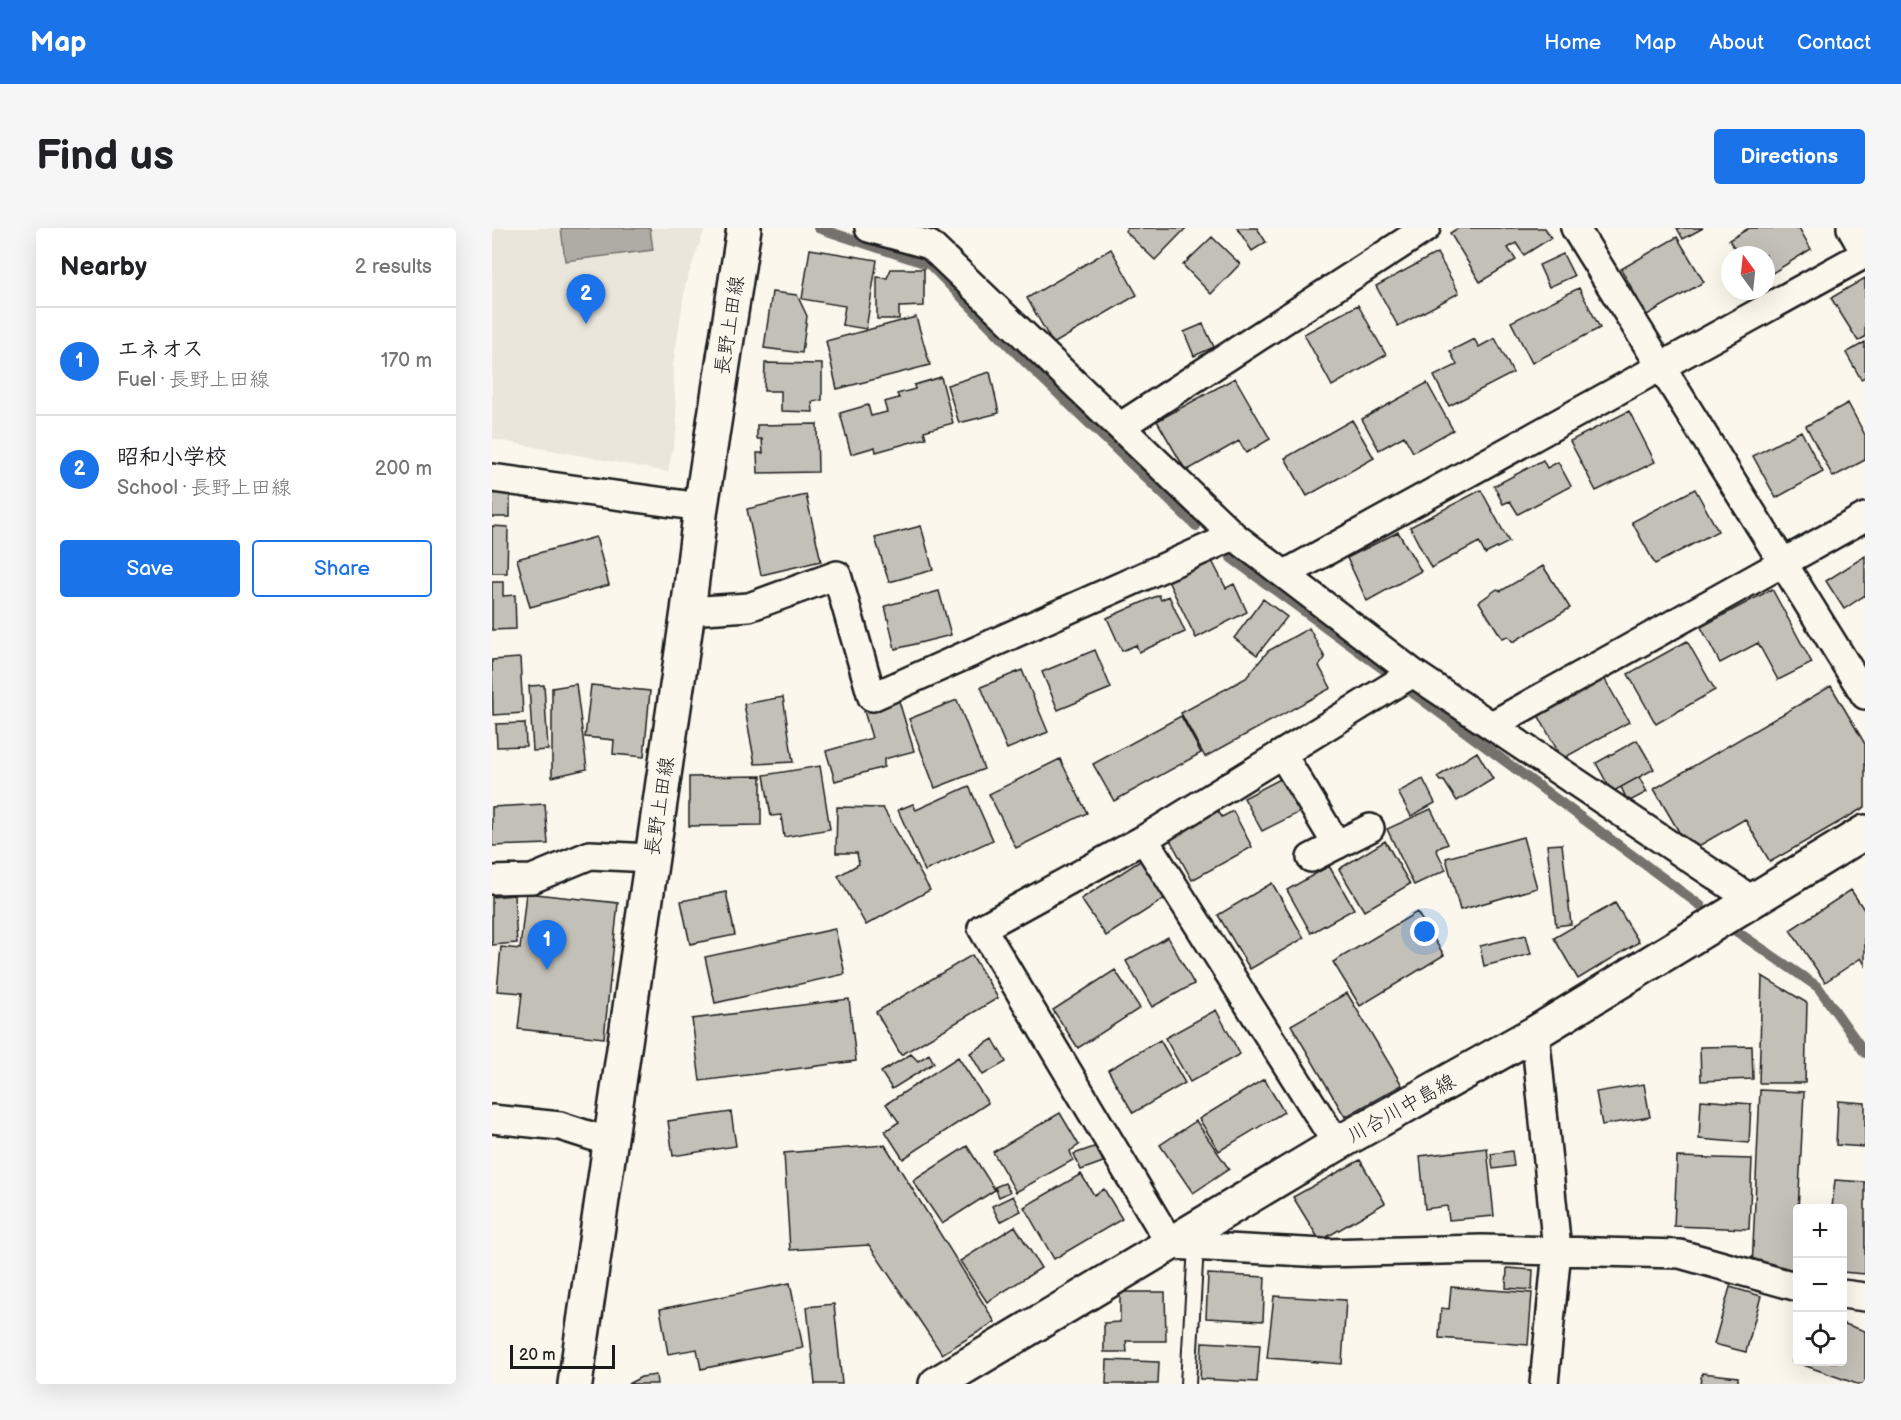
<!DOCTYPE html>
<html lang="en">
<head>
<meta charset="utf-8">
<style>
  :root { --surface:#fff; --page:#f6f6f6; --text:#202124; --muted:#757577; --line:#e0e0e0; --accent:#1a73e8 }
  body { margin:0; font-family:"Balsamiq Sans","Klee One",sans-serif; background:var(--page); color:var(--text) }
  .controls { position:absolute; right:18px; bottom:18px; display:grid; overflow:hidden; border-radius:6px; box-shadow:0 6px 24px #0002 }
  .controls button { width:54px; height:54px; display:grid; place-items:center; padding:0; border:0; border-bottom:2px solid var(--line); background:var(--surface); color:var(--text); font:30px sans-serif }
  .compass { position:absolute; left:1229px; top:18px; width:54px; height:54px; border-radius:50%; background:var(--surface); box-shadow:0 6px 24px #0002; rotate:345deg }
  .scale { position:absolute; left:18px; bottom:15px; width:105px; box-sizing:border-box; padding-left:6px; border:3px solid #1c1c1c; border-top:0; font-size:16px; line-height:21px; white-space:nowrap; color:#1c1c1c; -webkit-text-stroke:4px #fbf7ec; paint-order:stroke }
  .you { position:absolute; left:933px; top:704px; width:21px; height:21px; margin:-15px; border:4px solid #fff; border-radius:50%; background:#1a73e8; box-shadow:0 0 0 9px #1a73e833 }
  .badge { display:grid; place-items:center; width:39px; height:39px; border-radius:50%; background:var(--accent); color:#fff; font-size:20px; font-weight:700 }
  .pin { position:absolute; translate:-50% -50px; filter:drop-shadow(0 2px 3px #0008) }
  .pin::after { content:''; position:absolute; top:32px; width:21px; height:18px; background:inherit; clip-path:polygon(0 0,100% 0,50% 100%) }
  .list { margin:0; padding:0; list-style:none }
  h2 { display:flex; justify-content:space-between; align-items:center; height:78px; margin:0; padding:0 24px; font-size:26px }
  h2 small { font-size:20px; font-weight:400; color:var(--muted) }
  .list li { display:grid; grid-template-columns:39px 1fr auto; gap:18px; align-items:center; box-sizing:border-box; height:108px; padding:0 24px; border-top:2px solid var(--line) }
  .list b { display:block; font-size:22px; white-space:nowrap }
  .list p { margin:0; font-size:20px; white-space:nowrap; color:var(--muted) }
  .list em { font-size:20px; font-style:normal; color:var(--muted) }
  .actions { display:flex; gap:12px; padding:18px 24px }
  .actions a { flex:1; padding:14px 0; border:2px solid var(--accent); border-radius:6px; text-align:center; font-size:21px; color:var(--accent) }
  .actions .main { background:var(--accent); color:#fff }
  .icon { flex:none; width:33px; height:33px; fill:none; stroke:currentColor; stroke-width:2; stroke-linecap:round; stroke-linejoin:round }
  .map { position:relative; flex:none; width:1373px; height:1156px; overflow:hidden; border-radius:6px }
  header { display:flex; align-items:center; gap:36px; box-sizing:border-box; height:84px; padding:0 30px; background:var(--accent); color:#fff }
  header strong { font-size:28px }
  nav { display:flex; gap:33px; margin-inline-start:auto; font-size:21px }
  .intro { display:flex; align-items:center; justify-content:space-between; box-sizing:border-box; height:144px; padding:0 36px }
  h1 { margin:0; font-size:42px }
  .button { padding:15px 27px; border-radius:6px; background:var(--accent); color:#fff; font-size:21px; font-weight:700 }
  main { display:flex; gap:36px; padding:0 36px }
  aside { flex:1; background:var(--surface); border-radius:6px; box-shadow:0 6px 24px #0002 }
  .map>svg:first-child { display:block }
  .built { fill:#eae6dc }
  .water { fill:#afaca5; stroke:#74726e; stroke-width:1.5 }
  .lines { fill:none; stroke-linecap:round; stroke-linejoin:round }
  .stream { stroke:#74726e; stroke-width:10 }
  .building { fill:#c3c0b8; stroke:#1c1c1c; stroke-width:1.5 }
  .service-casing { stroke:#1c1c1c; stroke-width:18 }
  .minor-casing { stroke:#1c1c1c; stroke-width:32 }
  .secondary-casing { stroke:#1c1c1c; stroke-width:38 }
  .primary-casing { stroke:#1c1c1c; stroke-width:38 }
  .service { stroke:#fbf7ec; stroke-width:14 }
  .minor { stroke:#fbf7ec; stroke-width:27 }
  .secondary { stroke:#fbf7ec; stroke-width:33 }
  .primary { stroke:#fbf7ec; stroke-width:33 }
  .labels { text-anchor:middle; stroke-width:4.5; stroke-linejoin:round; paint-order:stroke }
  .street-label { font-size:20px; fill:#1c1c1c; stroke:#fbf7ec }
</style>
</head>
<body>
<header>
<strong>Map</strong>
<nav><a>Home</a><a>Map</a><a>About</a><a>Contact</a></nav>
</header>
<div class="intro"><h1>Find us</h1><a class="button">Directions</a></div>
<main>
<aside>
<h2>Nearby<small>2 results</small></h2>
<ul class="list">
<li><span class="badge">1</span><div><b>エネオス</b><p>Fuel · 長野上田線</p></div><em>170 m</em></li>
<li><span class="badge">2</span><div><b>昭和小学校</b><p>School · 長野上田線</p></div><em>200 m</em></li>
</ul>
<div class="actions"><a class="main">Save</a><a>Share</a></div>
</aside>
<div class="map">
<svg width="1373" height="1156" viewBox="0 0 1373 1156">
  <rect width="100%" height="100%" fill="#fbf7ec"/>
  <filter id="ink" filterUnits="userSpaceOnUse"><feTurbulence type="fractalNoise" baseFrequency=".0167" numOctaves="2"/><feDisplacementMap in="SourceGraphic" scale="12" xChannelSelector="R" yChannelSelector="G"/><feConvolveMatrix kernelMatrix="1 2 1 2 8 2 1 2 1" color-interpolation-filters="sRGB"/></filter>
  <g filter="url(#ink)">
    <path class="built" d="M 0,0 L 213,0 L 194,54 L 181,138 L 185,198 L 176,244 L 0,211 Z"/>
    <path class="water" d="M 69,0 L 158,0 L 161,22 L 73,33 Z"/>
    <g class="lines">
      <path class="stream" d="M 326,0 L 438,37 L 534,135 L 704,298
        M 739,330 L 891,441
        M 918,463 L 1209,678
        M 1244,703 L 1326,759 L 1373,825"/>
    </g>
    <path class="building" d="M 635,0 L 694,0 L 663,32 L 633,3 Z
      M 745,0 L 765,0 L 774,14 L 760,23 Z
      M 966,0 L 1053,0 L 1059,10 L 1032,27 L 1024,15 L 1016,20 L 1024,32 L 988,54 L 958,5 Z
      M 1185,0 L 1211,0 L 1191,11 Z
      M 1257,0 L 1307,0 L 1319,21 L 1274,49 L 1274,27 L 1247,27 L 1237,12 Z
      M 720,9 L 748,36 L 719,66 L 691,37 Z
      M 1185,9 L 1212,54 L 1155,87 L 1129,41 Z
      M 318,21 L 385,32 L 374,101 L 350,97 L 353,78 L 310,71 Z
      M 619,21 L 645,67 L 561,116 L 535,70 Z
      M 945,25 L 967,65 L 906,98 L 884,58 Z
      M 1071,26 L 1082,48 L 1057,59 L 1047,37 Z
      M 399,41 L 432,41 L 432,78 L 407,79 L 407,91 L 385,91 L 385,49 L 395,50 Z
      M 1373,50 L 1373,109 L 1366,113 L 1339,70 Z
      M 1087,60 L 1108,100 L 1040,135 L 1019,94 Z
      M 280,64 L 305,67 L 315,88 L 310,125 L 272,120 Z
      M 866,77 L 894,127 L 840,158 L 812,106 Z
      M 424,89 L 438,137 L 345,161 L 334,113 Z
      M 711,96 L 722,119 L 702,128 L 692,104 Z
      M 1003,110 L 1021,145 L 957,178 L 942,148 L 965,137 L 958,123 L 982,111 L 987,119 Z
      M 1373,114 L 1373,149 L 1369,151 L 1354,125 Z
      M 273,135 L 330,136 L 330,172 L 320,174 L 321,184 L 289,183 L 289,163 L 272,163 Z
      M 498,144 L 507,185 L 467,195 L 455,157 Z
      M 449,149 L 461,195 L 432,203 L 434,210 L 384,224 L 383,219 L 359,226 L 348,185 L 376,177 L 379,188 L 395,184 L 392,174 L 407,170 L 405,166 L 423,161 L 422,157 Z
      M 743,150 L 778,211 L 754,225 L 747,213 L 694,243 L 665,193 Z
      M 935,155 L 961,202 L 921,224 L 912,208 L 887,222 L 870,191 Z
      M 1356,175 L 1373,207 L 1373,232 L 1341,249 L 1314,198 Z
      M 1137,183 L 1163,234 L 1104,263 L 1078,213 Z
      M 860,192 L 882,230 L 815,268 L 793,230 Z
      M 325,196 L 326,244 L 266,245 L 265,225 L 271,225 L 270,211 L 265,211 L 265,197 Z
      M 1309,203 L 1331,244 L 1284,270 L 1261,228 Z
      M 1051,232 L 1055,240 L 1066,234 L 1079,258 L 1026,286 L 1018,273 L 1011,276 L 1002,258 Z
      M 0,260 L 18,260 L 18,289 L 0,289 Z
      M 1203,261 L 1226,303 L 1163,336 L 1140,294 Z
      M 989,262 L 1017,314 L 993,326 L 987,314 L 939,340 L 918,299 Z
      M 314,267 L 329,333 L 269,347 L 255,281 Z
      M 0,298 L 16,299 L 15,345 L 0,345 Z
      M 429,298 L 441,342 L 397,354 L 383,310 Z
      M 906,304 L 929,343 L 875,373 L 855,330 Z
      M 104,309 L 117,357 L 38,379 L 25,331 Z
      M 1373,328 L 1373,367 L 1352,381 L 1334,353 Z
      M 719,331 L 734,360 L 742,356 L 755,384 L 704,410 L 676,353 Z
      M 1051,338 L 1078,380 L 1021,414 L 1016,408 L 1010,410 L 987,374 L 1005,361 L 1009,363 Z
      M 0,354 L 11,354 L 11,368 L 23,367 L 24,401 L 0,402 Z
      M 1280,361 L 1320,435 L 1286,452 L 1266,415 L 1228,435 L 1209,399 Z
      M 447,363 L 459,407 L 403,421 L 393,378 Z
      M 667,367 L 669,372 L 677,368 L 693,404 L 647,424 L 644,417 L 630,423 L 615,390 Z
      M 771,371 L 795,389 L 765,427 L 742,410 Z
      M 817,400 L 833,430 L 827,438 L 839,460 L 713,529 L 689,485 L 754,450 L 776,423 Z
      M 1195,413 L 1223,462 L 1164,496 L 1136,446 Z
      M 603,422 L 619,460 L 566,482 L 550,444 Z
      M 28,430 L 31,485 L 1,487 L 0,432 Z
      M 530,442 L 556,504 L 515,521 L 489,459 Z
      M 1111,448 L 1137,494 L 1070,531 L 1045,485 Z
      M 84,456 L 95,541 L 60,549 L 60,460 Z
      M 52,457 L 56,522 L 41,523 L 37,458 Z
      M 99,457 L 158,463 L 152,529 L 121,526 L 122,512 L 93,509 Z
      M 1339,458 L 1373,516 L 1373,579 L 1278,634 L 1253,591 L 1198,623 L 1162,561 Z
      M 291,469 L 301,534 L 263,536 L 252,476 Z
      M 465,472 L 492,541 L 443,560 L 417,491 Z
      M 407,473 L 422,523 L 392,531 L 392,539 L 343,553 L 334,523 L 380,510 L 372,483 Z
      M 689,488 L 709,525 L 622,573 L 601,536 Z
      M 33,495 L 34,518 L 5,519 L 4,496 Z
      M 1145,512 L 1162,541 L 1120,564 L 1104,535 Z
      M 985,524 L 1001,551 L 965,573 L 952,553 L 948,553 L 945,549 Z
      M 568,531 L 595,585 L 524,620 L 497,566 Z
      M 328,538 L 338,601 L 292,609 L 289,587 L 279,588 L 272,547 Z
      M 269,548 L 269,597 L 197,598 L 197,549 Z
      M 794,548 L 812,582 L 770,603 L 752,570 Z
      M 1147,549 L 1155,564 L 1136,574 L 1129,559 Z
      M 931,551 L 943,575 L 919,588 L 906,564 Z
      M 477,558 L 501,612 L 433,643 L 406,582 L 421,576 L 424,582 Z
      M 53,576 L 56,616 L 0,618 L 0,579 Z
      M 345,579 L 391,580 L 438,662 L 374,697 L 346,648 L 367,636 L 365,625 L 344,625 Z
      M 724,580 L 730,589 L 741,583 L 760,619 L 700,652 L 675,606 Z
      M 939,581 L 956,616 L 944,621 L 954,642 L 922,657 L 895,601 Z
      M 1031,609 L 1045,660 L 968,682 L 954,630 Z
      M 893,613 L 918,656 L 872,683 L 847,641 Z
      M 1070,616 L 1079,696 L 1064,698 L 1055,617 Z
      M 651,631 L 675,669 L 614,708 L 589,671 Z
      M 837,638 L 862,681 L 819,705 L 795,662 Z
      M 780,655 L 812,710 L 758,741 L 726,687 Z
      M 1359,662 L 1373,683 L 1373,737 L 1369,730 L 1333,754 L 1298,702 Z
      M 234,664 L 243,707 L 198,716 L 189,673 Z
      M 34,665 L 126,675 L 112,810 L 26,801 L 30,765 L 5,763 L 9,719 L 28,721 Z
      M 22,667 L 25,715 L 0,717 L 0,669 Z
      M 1123,675 L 1147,714 L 1086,751 L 1062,710 Z
      M 925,684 L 952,727 L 868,778 L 841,734 Z
      M 343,701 L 353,746 L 223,775 L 213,729 Z
      M 1034,707 L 1039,726 L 992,738 L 988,718 Z
      M 676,709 L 702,756 L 660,779 L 634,733 Z
      M 480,727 L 506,770 L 409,827 L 384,784 Z
      M 623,742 L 648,780 L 586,820 L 561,782 Z
      M 1270,748 L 1315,775 L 1313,855 L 1267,855 Z
      M 855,765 L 910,857 L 853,889 L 799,797 Z
      M 357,771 L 364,833 L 208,853 L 200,791 Z
      M 724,782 L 748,826 L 698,854 L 673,810 Z
      M 501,811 L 514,834 L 491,847 L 478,825 Z
      M 668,812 L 693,855 L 641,885 L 616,842 Z
      M 1260,818 L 1261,851 L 1209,853 L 1208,819 Z
      M 419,826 L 426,833 L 437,826 L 442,835 L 400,861 L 389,844 Z
      M 466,829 L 496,875 L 411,931 L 393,903 L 407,894 L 394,876 Z
      M 772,851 L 792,884 L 727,923 L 707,891 Z
      M 1152,856 L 1158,889 L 1110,897 L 1104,864 Z
      M 1268,862 L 1312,864 L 1303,1043 L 1260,1041 Z
      M 1209,872 L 1259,876 L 1257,915 L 1207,911 Z
      M 1346,873 L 1373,875 L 1373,919 L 1344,917 Z
      M 239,884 L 244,918 L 181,928 L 176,893 Z
      M 568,885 L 587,917 L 578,923 L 581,932 L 524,964 L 501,924 Z
      M 704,893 L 737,941 L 701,965 L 668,917 Z
      M 393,917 L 503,1094 L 450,1126 L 377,1017 L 298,1022 L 292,925 Z
      M 475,918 L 503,962 L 450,996 L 421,953 Z
      M 605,918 L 611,934 L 589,942 L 582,926 Z
      M 995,920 L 1002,988 L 957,992 L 955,978 L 933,981 L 928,928 Z
      M 1020,923 L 1022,938 L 1001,941 L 999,926 Z
      M 1185,929 L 1260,931 L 1257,1001 L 1182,998 Z
      M 868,932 L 893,975 L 828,1013 L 801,969 Z
      M 589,946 L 602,967 L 612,961 L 630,991 L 562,1031 L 532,979 Z
      M 1343,952 L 1373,954 L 1373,1046 L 1350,1044 L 1350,980 L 1340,980 Z
      M 513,955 L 518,964 L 507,969 L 503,959 Z
      M 521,968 L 529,983 L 508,994 L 500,978 Z
      M 523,998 L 549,1040 L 495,1074 L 468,1033 Z
      M 1015,1040 L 1041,1042 L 1040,1062 L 1014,1060 Z
      M 716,1046 L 773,1049 L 771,1093 L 714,1090 Z
      M 298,1055 L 311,1120 L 209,1141 L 205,1121 L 176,1126 L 168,1081 Z
      M 959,1059 L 1040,1065 L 1036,1117 L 947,1110 L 949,1080 L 957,1081 Z
      M 1238,1059 L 1269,1068 L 1254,1124 L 1222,1116 Z
      M 628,1064 L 673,1064 L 674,1113 L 634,1113 L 635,1124 L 612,1124 L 612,1095 L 628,1094 Z
      M 782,1068 L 854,1072 L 850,1136 L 775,1130 Z
      M 342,1076 L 350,1156 L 323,1156 L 315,1079 Z
      M 1350,1095 L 1373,1103 L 1373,1156 L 1365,1156 L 1300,1133 L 1306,1117 L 1306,1134 L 1350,1134 Z
      M 710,1114 L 768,1117 L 765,1154 L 708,1151 Z
      M 615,1132 L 667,1134 L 666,1156 L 614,1156 Z
      M 1210,1145 L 1246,1149 L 1246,1156 L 1208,1156 Z
      M 164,1147 L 165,1156 L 136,1156 L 149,1149 Z"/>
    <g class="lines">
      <defs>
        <path id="service" d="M 696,1156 L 704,1018"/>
        <path id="minor" d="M 377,0 L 438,17 L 742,308 L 921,445 L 1260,672
          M 1083,0 L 1373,467
          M 1359,0 L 1373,25
          M 629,198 L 934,0
          M 0,250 L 209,279
          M 793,346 L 1373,26
          M 196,383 L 257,379 L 345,347 L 380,469 L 742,308
          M 921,445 L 652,611 L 490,700 L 679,1017 L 832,1025 L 990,1021 L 1188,1026 L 1306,1059
          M 1000,497 L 1373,289
          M 790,526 L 845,617
          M 652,611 L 845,916
          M 819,630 L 878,600
          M 0,652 L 40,651 L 98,627 L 159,630
          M 1043,805 L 1065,1022 L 1052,1156
          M 0,891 L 68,898 L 118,914
          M 1350,1066 L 1373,1069"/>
        <path id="secondary" d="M 444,1156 L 845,916 L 1043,805 L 1373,604"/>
        <path id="primary" d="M 83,1156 L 196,383 L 209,279 L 252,0"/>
      </defs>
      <use href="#service" class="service-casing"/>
      <use href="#minor" class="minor-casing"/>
      <use href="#secondary" class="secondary-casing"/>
      <use href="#primary" class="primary-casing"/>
      <use href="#service" class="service"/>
      <use href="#minor" class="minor"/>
      <use href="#secondary" class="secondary"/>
      <use href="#primary" class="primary"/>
    </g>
  </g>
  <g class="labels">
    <g class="street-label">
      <text transform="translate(237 97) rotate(-81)" y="7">長野上田線</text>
      <text transform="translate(167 578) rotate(-81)" y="7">長野上田線</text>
      <text transform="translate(909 880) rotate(-29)" y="7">川合川中島線</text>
    </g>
  </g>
</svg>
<div class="controls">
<button>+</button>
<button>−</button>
<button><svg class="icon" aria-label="locate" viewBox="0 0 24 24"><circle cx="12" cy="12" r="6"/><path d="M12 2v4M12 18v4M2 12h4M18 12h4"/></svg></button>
</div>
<svg class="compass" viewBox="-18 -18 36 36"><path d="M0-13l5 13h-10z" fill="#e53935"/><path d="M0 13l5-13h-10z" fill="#757577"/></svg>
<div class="scale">20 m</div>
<div class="you"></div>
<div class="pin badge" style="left:55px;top:742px">1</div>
<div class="pin badge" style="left:94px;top:96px">2</div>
</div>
</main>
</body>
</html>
